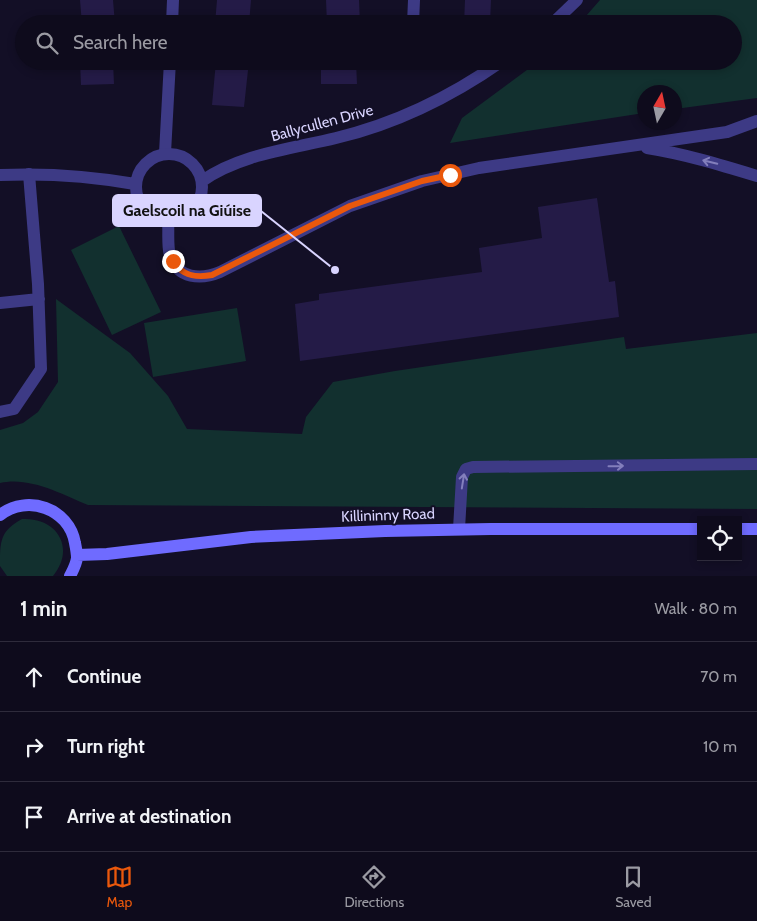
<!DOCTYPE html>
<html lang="en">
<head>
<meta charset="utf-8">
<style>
  :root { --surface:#0e0b1c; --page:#171425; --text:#f1f3f6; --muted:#9b9ba3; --line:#2e2b3b; --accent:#ea580c }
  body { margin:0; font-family:Cabin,sans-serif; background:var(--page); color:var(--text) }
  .controls { position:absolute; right:15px; bottom:15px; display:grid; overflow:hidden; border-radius:0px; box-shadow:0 2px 8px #0003 }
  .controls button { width:45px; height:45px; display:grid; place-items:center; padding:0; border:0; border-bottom:1px solid var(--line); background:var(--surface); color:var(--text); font:25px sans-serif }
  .compass { position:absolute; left:637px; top:85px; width:45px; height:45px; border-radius:50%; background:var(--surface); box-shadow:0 2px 8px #0003; rotate:9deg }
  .stop { position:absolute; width:15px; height:15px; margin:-11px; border:4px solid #ea580c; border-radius:50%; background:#fff }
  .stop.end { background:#ea580c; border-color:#fff; box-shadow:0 1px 5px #0008 }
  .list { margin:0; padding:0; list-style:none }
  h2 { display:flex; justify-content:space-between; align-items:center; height:65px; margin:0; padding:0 20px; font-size:21px }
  h2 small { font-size:16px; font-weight:400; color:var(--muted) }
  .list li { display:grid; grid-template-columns:32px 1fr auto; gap:15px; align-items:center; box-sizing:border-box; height:70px; padding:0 20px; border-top:1px solid var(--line) }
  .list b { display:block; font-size:19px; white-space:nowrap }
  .list em { font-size:16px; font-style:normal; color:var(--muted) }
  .icon { flex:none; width:28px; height:28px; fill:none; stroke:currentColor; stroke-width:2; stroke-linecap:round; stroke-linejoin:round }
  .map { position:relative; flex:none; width:757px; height:576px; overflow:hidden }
  .search { position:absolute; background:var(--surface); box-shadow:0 2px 8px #0003; left:15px; right:15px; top:15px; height:55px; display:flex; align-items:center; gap:12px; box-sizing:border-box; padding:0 18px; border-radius:28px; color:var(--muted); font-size:19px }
  .sheet { height:275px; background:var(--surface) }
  nav { display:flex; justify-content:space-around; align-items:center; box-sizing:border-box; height:70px; border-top:1px solid var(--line); background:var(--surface); font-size:14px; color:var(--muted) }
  nav a { display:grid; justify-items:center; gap:2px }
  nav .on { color:var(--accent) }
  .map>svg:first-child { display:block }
  .green { fill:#12302f }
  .building { fill:#241b47 }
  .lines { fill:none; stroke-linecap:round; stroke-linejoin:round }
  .service { stroke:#3d3a85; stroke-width:12 }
  .minor { stroke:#3d3a85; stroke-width:12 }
  .tertiary { stroke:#3d3a85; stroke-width:12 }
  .secondary { stroke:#6f6bff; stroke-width:12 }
  .oneway { stroke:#837fbc }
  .route { stroke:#ea580c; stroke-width:6 }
  .labels { text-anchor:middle; stroke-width:4; stroke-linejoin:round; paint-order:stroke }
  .street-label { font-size:15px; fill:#d9d4ff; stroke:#130f26 }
  .leader { fill:none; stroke:#d9d4ff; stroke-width:2 }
  .callout-dot { fill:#d9d4ff; stroke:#130f26; stroke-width:2 }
  .callout { fill:#d9d4ff; stroke:#d9d4ff; stroke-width:2 }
  .callout-label { font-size:16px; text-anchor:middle; font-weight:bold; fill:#111 }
</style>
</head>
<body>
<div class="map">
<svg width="757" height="576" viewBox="0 0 757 576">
  <rect width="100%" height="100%" fill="#130f26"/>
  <path class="green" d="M 600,0 L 757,0 L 757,98 L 675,109 L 674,92 L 644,92 L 644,113 L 450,143 L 462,118 L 539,61 L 733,61 L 733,24 L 579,24 Z
    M 119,226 L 161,312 L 112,335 L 71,250 Z
    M 56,299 L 130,353 L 168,396 L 187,429 L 302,434 L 306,417 L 333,382 L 395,371 L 624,337 L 626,349 L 757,333 L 757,509 L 88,505 C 62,494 29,476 0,483 L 0,430 L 23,423 L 38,412 L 58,382 Z
    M 237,308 L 246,361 L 153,377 L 144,323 Z
    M 22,519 C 57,517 76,548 53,576 L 7,576 L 0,566 C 0,541 0,531 22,519 Z"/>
  <path class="building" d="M 80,0 L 113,0 L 115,24 L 82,24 Z
    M 217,0 L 251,0 L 249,24 L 215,24 Z
    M 326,0 L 359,0 L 360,24 L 327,24 Z
    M 465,0 L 491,0 L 490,24 L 464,24 Z
    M 80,61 L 113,61 L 114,84 L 81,85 Z
    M 216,61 L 249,61 L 244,107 L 212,105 Z
    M 321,61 L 356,61 L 357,84 L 321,84 Z
    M 597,198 L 609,282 L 615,281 L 619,317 L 300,361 L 295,304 L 319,300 L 319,294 L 482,272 L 479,248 L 542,238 L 538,207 Z"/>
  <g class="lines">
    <path class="service" d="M 647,148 C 685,154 721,165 757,176
      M 168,220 C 169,231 167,245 170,256 C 178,279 201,280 220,272 L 350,206 L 422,181 L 479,168 L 727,132 L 757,121
      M 0,303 L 39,299
      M 0,412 L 14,409 L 41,369 L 38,284 L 29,174
      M 459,529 L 462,477 L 466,469 L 473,467 L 757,464"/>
    <path class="minor" d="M 172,24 L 173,0
      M 413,24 L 414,0
      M 165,153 L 170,61"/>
    <path class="tertiary" d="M 552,24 L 577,0
      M136 187a33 33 0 1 1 66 0a33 33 0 1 1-66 0Z
      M 0,175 C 46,173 90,176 135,184
      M 202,181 C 240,154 291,149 336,138 C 395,124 452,96 502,61"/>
    <path class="secondary" d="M 0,515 C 27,494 69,508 75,543 C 76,548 77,553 77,558 C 76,565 73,570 70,576
      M 738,529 L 757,529
      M 77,555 L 107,554 L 251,537 L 385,531 L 491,529 L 701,529"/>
  </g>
  <defs><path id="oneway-shaft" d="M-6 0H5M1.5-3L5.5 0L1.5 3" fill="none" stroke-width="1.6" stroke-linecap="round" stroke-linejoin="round" transform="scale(1.25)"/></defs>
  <g class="oneway">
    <use href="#oneway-shaft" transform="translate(710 162) rotate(-166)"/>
    <use href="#oneway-shaft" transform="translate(616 466) rotate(-1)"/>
    <use href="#oneway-shaft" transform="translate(463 481) rotate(-81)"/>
  </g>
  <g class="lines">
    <path class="route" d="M 173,261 C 182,276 196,278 212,275 L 350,206 L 422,181 L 450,175"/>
  </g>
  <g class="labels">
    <g class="street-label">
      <text transform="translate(322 123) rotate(-15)" y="5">Ballycullen Drive</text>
      <text transform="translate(388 515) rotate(-2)" y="5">Killininny Road</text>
    </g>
  </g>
  <path class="leader" d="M335 270L261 211"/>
  <circle class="callout-dot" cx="335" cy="270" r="5"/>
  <rect class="callout" x="113" y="195" width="148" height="31" rx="5"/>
  <g class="callout-label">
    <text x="187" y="216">Gaelscoil na Giúise</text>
  </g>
</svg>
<div class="controls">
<button><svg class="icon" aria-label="locate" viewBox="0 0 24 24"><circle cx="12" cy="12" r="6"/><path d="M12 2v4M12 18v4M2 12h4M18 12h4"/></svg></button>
</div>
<svg class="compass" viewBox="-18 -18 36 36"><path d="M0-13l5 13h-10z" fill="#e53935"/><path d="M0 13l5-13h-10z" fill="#9b9ba3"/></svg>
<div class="stop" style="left:450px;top:175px"></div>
<div class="stop end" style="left:173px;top:261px"></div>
<div class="search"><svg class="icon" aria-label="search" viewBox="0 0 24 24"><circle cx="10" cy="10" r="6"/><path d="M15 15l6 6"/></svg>Search here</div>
</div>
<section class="sheet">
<h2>1 min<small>Walk · 80 m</small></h2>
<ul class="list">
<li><svg class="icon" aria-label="ahead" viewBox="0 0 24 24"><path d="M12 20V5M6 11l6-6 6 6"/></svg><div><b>Continue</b></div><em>70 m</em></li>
<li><svg class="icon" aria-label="right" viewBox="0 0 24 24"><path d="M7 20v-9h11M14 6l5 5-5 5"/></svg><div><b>Turn right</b></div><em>10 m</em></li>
<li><svg class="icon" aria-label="arrive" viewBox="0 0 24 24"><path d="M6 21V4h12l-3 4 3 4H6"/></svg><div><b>Arrive at destination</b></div></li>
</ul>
</section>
<nav>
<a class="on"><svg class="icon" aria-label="map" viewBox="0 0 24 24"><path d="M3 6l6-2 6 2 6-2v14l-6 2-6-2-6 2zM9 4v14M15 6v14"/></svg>Map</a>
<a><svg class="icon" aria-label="directions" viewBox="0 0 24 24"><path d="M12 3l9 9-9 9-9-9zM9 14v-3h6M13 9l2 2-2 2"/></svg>Directions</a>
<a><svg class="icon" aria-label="saved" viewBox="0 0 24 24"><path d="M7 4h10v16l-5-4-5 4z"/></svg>Saved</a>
</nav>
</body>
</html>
